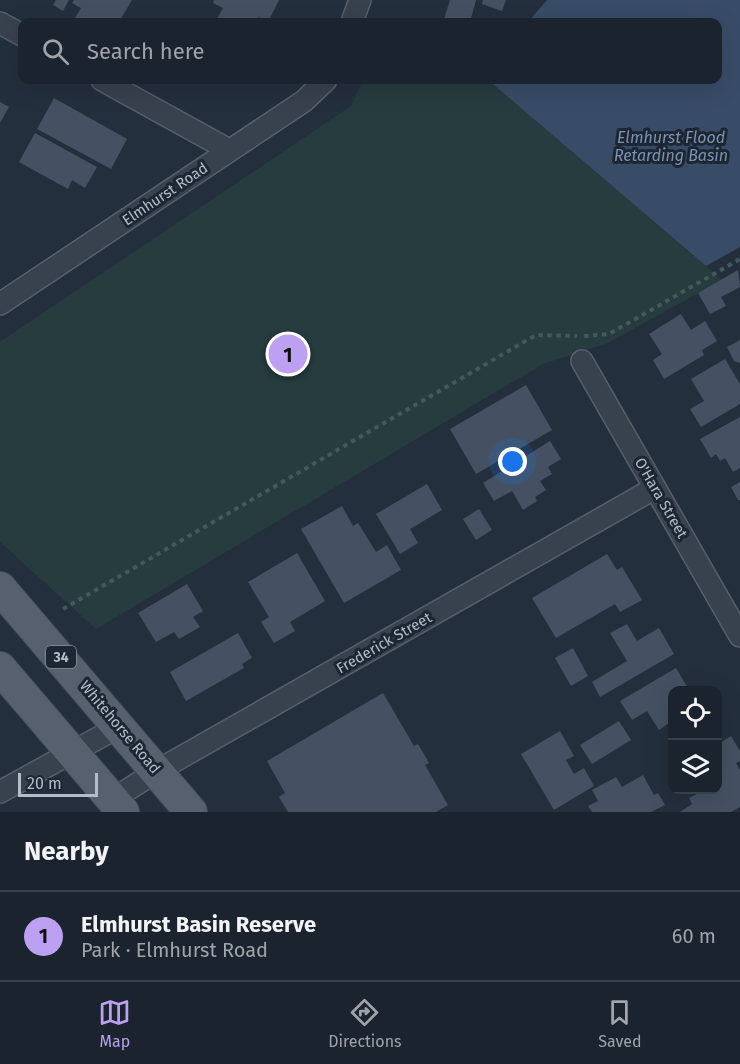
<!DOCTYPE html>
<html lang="en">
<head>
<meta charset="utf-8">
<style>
  :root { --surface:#1b232e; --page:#242b36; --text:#f1f3f6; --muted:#a0a4aa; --line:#39404a; --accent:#bca0f2 }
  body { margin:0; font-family:"Fira Sans",sans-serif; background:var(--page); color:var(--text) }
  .controls { position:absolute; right:18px; bottom:18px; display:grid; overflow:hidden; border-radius:12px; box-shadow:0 6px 24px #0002 }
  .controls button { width:54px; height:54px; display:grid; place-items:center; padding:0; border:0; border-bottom:2px solid var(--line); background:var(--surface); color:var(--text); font:30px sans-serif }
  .scale { position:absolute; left:18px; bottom:15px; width:80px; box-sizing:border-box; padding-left:6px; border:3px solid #b4bcc9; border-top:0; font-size:16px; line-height:21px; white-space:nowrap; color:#b4bcc9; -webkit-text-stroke:4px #1d2633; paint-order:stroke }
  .you { position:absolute; left:513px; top:462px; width:21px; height:21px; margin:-15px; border:4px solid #fff; border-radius:50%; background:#1a73e8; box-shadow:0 0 0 9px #1a73e833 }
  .badge { display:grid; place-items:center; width:39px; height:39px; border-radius:50%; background:var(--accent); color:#111; font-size:20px; font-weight:700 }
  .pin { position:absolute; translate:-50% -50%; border:3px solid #fff; box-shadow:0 2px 6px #0006 }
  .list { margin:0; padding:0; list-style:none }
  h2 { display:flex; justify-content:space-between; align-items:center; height:78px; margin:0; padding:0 24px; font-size:26px }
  h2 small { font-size:20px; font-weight:400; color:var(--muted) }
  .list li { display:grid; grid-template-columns:39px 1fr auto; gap:18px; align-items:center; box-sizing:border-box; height:90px; padding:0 24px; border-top:2px solid var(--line) }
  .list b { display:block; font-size:22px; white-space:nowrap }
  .list p { margin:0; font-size:20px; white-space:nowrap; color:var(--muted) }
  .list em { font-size:20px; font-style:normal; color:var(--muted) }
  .icon { flex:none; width:33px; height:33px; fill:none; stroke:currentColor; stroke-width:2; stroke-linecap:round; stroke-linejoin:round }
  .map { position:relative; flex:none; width:740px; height:812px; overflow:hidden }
  .search { position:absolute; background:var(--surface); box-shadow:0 6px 24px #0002; left:18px; right:18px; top:18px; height:66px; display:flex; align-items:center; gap:15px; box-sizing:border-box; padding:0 21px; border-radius:12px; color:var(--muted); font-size:22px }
  .sheet { height:168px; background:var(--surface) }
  nav { display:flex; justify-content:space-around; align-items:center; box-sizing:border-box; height:84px; border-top:2px solid var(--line); background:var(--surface); font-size:16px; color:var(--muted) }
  nav a { display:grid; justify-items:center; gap:3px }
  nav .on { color:var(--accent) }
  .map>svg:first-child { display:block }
  .green { fill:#263c3f }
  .water { fill:#394c67 }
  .building { fill:#455162 }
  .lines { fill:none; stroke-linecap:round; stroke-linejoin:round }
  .street-casing { stroke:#565f6c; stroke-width:24 }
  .primary-casing { stroke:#414a57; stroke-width:34 }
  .path { stroke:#44595c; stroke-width:4; stroke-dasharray:4.5 4.5; stroke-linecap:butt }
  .street { stroke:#38414e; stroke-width:21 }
  .primary { stroke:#56606e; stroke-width:32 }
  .labels { text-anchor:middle; stroke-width:6; stroke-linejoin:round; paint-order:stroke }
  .shield { fill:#1d2633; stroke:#878f9c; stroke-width:1.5 }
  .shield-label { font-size:14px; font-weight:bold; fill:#b4bcc9 }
  .street-label { font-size:15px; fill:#b4bcc9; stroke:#1d2633 }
  .water-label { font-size:16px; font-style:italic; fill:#7c92b1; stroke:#1d2633 }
</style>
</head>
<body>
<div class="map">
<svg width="740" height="812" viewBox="0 0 740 812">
  <rect width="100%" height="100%" fill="#242f3e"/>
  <path class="green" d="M 363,80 L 463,80 L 475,84 L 479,80 L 488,80 L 722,280 L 608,343 L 543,364 L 96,629 L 0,542 L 0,342 L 351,106 Z"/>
  <path class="water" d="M 547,0 L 740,0 L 740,247 L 706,266 L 488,80 L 718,80 L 718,22 L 528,22 Z"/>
  <path class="building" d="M 56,0 L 69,0 L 63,11 L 53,5 Z
    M 74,0 L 132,0 L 119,22 L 84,22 L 75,18 L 81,8 L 72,3 Z
    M 214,0 L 279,0 L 268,22 L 259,17 L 256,22 L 224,22 L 217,19 L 223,8 L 213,3 Z
    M 450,0 L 476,0 L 470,22 L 443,22 Z
    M 483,0 L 506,0 L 502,11 L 482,4 Z
    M 54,98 L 127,139 L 111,169 L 37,129 Z
    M 0,102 L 9,107 L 0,123 Z
    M 35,133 L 97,167 L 85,188 L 72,180 L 68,189 L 19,162 Z
    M 738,270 L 740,287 L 721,297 L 726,306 L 710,314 L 698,293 Z
    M 681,314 L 691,330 L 705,321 L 717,341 L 702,350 L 704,355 L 664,379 L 653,360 L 662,354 L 649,334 Z
    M 740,340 L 740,363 L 734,361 L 727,347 Z
    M 725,359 L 740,384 L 740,404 L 701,427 L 690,409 L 704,401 L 691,379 Z
    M 526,385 L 552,430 L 476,474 L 450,429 Z
    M 740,417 L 740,468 L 733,472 L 725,458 L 720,461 L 716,454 L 711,458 L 700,439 Z
    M 550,441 L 561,459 L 548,467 L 552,474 L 540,481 L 546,490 L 535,497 L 537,501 L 523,510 L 512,491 L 494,501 L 483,483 Z
    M 740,482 L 740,500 L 738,500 L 731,487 Z
    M 427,484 L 442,510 L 410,529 L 418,543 L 400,554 L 376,514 Z
    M 342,506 L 353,526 L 358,523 L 376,552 L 387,545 L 401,570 L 344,603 L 301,529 Z
    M 479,509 L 492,530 L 476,540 L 463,519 Z
    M 297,553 L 325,601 L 290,622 L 295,631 L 274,643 L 261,622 L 269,617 L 248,582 Z
    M 607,554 L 617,570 L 622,567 L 642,600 L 620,612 L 615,604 L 556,638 L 532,598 Z
    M 187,584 L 203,611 L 193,617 L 200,627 L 179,639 L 174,632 L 156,642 L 138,613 Z
    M 627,624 L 637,641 L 659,628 L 674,654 L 600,697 L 592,682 L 627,661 L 610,633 Z
    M 238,633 L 252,658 L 242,664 L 244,668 L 186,701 L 170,672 Z
    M 573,648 L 588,676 L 571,686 L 555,658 Z
    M 676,668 L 689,690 L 672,690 L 672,721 L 659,730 L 647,711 L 632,720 L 620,701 Z
    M 383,693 L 414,746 L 418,744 L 429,763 L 425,765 L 448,805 L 436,812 L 288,812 L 279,797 L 285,793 L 267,761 Z
    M 619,721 L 631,740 L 592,764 L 580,745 Z
    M 560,731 L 574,756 L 566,760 L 574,774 L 584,768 L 594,786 L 554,810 L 521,754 Z
    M 731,736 L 740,751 L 740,761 L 736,763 L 740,770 L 740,807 L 731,812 L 680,812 L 692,804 L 689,798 L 704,790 L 718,790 L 718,775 L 722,772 L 718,764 L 718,744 Z
    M 643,775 L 654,795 L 658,793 L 665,805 L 651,812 L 592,812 L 588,806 L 598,801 L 592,790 L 616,777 L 622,787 Z"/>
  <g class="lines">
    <defs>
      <path id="street" d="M 352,22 L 360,0
        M 0,23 L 22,35
        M 102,80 L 229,150
        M 0,304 L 304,101 L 326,80
        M 582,361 L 740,636
        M 0,792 L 120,726
        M 112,800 L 157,771 L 655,488"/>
      <path id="primary" d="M 0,588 L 191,812
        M 0,668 L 123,812"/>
    </defs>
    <use href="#street" class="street-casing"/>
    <use href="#primary" class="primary-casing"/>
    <path class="path" d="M 584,336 L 609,334 L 740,259
      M 63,609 L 536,335 L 577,336"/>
    <use href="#street" class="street"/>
    <use href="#primary" class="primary"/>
  </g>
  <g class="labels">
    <rect class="shield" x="46" y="646" width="30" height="22" rx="4.5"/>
    <g class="shield-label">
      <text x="61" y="662">34</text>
    </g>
    <g class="street-label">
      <text transform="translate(165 194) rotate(-34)" y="5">Elmhurst Road</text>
      <text transform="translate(661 498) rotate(60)" y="5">O'Hara Street</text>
      <text transform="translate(384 643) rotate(-30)" y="5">Frederick Street</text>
      <text transform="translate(120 727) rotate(50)" y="5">Whitehorse Road</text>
    </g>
    <g class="water-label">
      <text x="671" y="143">Elmhurst Flood<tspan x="671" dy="18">Retarding Basin</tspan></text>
    </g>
  </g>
</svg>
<div class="controls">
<button><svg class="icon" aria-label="locate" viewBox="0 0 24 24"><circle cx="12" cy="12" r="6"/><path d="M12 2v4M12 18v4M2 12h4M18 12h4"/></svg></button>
<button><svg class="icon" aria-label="layers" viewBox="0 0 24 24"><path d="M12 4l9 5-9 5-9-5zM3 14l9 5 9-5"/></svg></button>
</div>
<div class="scale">20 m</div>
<div class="you"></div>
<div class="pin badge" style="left:288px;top:354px">1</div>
<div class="search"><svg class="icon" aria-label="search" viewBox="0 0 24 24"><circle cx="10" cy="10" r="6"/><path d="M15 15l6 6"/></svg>Search here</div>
</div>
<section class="sheet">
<h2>Nearby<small></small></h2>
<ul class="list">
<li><span class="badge">1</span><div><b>Elmhurst Basin Reserve</b><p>Park · Elmhurst Road</p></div><em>60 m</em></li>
</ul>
</section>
<nav>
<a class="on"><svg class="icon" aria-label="map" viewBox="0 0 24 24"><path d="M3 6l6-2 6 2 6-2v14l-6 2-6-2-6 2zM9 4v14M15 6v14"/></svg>Map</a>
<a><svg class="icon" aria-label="directions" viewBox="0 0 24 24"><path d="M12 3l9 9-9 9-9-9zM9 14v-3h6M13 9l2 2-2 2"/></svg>Directions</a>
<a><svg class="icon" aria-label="saved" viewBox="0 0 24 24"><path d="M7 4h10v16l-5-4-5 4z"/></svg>Saved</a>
</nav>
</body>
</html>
